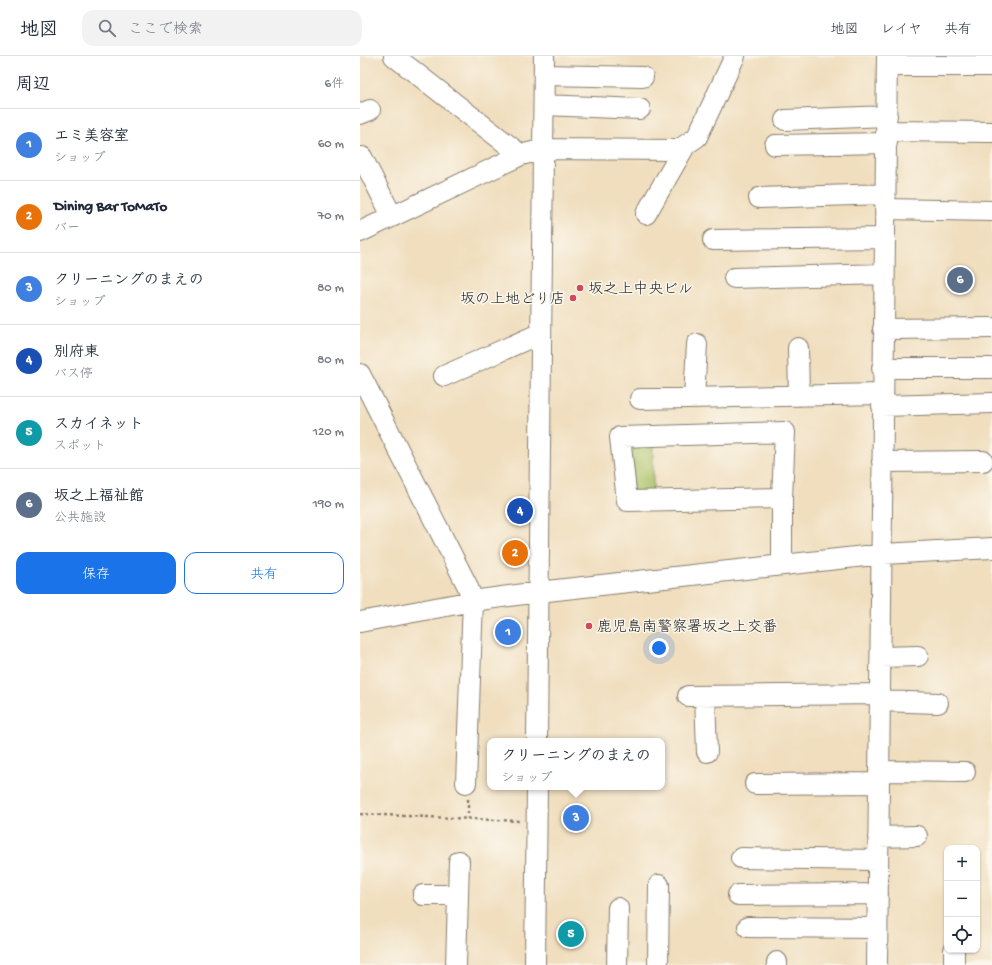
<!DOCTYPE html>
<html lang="ja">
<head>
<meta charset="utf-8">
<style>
  :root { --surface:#fff; --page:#f2f2f3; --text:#1f2937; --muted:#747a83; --line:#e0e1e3; --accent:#1a73e8 }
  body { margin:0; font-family:"Gochi Hand","Klee One",sans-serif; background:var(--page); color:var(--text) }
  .controls { position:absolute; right:12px; bottom:12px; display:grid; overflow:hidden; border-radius:8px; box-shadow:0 1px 3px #0004 }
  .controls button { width:36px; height:36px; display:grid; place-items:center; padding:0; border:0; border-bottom:1px solid var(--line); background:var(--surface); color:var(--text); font:20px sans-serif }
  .you { position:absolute; left:299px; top:592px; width:14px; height:14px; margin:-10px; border:3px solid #fff; border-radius:50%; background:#1a73e8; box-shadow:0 0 0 6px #1a73e833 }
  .badge { display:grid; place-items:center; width:26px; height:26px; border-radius:50%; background:var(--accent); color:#fff; font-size:13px; font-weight:700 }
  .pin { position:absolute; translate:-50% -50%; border:2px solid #fff; box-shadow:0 1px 4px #0006 }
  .popup { position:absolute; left:127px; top:682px; width:178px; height:52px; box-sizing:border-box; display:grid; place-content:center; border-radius:8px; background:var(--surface); filter:drop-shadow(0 1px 3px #0005); font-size:13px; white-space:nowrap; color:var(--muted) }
  .popup b { font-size:15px; color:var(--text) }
  .popup::after { content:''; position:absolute; left:50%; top:100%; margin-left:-8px; border:8px solid transparent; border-top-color:var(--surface) }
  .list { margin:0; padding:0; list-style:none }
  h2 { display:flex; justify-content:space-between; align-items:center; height:52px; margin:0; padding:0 16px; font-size:17px }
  h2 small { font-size:13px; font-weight:400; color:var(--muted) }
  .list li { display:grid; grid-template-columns:26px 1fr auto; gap:12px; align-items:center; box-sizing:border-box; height:72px; padding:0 16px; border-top:1px solid var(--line) }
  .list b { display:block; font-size:15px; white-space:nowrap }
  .list p { margin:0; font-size:13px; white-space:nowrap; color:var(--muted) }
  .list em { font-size:13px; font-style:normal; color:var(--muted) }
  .actions { display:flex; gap:8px; padding:12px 16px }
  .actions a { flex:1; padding:9px 0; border:1px solid var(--accent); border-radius:12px; text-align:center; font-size:14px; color:var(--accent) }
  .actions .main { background:var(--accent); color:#fff }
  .icon { flex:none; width:22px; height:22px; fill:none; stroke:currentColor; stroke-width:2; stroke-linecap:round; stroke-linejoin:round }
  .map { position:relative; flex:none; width:632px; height:909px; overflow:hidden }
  header { display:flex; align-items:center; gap:24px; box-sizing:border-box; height:56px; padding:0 20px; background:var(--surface); border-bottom:1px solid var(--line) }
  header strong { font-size:19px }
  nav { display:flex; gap:22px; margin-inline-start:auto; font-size:14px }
  .search { width:280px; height:36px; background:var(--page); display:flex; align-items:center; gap:10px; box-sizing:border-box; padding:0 14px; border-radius:12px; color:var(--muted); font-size:15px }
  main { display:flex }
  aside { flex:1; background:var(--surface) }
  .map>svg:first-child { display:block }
  .park { fill:#abc267; stroke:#646f42 }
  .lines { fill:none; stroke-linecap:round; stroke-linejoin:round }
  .minor-casing { stroke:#867d6d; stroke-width:22 }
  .path { stroke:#867d6d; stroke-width:2.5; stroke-dasharray:3 3; stroke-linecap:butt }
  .minor { stroke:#fff; stroke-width:20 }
  .poi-dot { fill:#d1495b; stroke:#fbf7ec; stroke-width:1.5 }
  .labels { text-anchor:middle; stroke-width:3; stroke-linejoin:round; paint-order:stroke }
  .poi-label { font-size:15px; fill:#1c1c1c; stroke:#fbf7ec; text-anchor:start }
</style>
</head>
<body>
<header>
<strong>地図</strong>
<div class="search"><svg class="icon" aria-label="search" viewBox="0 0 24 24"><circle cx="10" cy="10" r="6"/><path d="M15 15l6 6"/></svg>ここで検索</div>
<nav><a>地図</a><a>レイヤ</a><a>共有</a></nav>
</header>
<main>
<aside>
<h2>周辺<small>6件</small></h2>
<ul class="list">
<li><span class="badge" style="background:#3f7fe0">1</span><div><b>エミ美容室</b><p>ショップ</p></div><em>60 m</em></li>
<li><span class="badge" style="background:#e8710a">2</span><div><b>Dining Bar ToMaTo</b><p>バー</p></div><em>70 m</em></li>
<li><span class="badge" style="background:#3f7fe0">3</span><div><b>クリーニングのまえの</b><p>ショップ</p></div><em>80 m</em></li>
<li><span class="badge" style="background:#1a4fb4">4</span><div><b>別府東</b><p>バス停</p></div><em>80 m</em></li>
<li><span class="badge" style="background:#0f9aa8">5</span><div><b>スカイネット</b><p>スポット</p></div><em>120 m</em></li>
<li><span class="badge" style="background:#5c6f8a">6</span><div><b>坂之上福祉館</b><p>公共施設</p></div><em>190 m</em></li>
</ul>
<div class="actions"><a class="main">保存</a><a>共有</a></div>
</aside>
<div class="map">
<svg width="632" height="909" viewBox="0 0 632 909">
  <rect width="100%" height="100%" fill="#fbf7ec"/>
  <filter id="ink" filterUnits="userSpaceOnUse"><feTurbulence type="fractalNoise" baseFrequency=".025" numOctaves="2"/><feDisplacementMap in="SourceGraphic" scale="8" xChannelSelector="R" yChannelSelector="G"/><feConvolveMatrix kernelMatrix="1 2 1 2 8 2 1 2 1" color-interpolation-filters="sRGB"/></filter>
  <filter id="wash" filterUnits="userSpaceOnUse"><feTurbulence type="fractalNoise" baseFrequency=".012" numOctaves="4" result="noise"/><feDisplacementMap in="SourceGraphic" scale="16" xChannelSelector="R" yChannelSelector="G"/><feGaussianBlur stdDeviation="0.9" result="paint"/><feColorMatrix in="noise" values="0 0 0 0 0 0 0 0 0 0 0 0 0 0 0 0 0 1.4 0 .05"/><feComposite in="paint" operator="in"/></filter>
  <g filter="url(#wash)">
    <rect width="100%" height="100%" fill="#f0debe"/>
    <path class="park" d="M 273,388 L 293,388 L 293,437 L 277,437 L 272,431 L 267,393 Z"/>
  </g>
  <g filter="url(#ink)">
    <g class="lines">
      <defs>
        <path id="minor" d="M 34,0 L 161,99 L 184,93 L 318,94 L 337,81 L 375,0
          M 527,10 L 632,10
          M 184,19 L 283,21
          M 184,49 L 280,53
          M 0,58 L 10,54
          M 425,64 L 527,60
          M 527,75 L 632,76
          M 415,89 L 527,87
          M 2,101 L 32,160
          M 399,142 L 525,138
          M 525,153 L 632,155
          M 286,158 L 325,90
          M 0,176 L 161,99
          M 353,184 L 525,182
          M 374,222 L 524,218
          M 523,273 L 632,272
          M 438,292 L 439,340
          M 522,312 L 631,312
          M 0,318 L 107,529 L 113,545 L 106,727
          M 84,320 L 181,277
          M 334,342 L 337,288
          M 280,343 L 522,338
          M 522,350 L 632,347
          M 522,406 L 623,405
          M 422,442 L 267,445 L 260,381 L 425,376 L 422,442 L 422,509
          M 0,566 L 113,545 L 178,536 L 523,498 L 632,492
          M 521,601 L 558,600
          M 328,640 L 521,638
          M 345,640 L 347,696
          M 520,645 L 578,647
          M 177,685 L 184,0
          M 519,715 L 605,716
          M 395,728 L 519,727
          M 518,781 L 557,780
          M 381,802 L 518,804
          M 63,839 L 98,839
          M 378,839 L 518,838
          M 388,871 L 517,872
          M 96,909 L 99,805
          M 175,909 L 177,731
          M 257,909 L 258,852
          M 298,909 L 299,829
          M 417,909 L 417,906
          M 517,909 L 527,0
          M 594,909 L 594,894"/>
      </defs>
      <use href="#minor" class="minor-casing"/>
      <path class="path" d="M 108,743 L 108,763
        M 0,758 L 160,765"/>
      <use href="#minor" class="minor"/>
    </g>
  </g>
  <g class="poi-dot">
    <circle cx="220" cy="232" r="4"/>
    <circle cx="213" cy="242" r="4"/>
    <circle cx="229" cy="570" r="4"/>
  </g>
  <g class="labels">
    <g class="poi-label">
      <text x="228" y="237">坂之上中央ビル</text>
      <text x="205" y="247" text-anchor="end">坂の上地どり店</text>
      <text x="237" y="575">鹿児島南警察署坂之上交番</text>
    </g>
  </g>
</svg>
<div class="controls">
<button>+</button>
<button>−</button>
<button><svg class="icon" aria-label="locate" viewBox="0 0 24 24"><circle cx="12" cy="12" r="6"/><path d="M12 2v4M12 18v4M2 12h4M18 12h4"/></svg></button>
</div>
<div class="you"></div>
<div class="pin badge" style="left:148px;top:576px;background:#3f7fe0">1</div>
<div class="pin badge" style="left:155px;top:497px;background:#e8710a">2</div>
<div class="pin badge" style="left:216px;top:762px;background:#3f7fe0">3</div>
<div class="popup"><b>クリーニングのまえの</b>ショップ</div>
<div class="pin badge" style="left:160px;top:455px;background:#1a4fb4">4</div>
<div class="pin badge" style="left:211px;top:878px;background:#0f9aa8">5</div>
<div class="pin badge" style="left:600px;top:224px;background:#5c6f8a">6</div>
</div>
</main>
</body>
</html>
